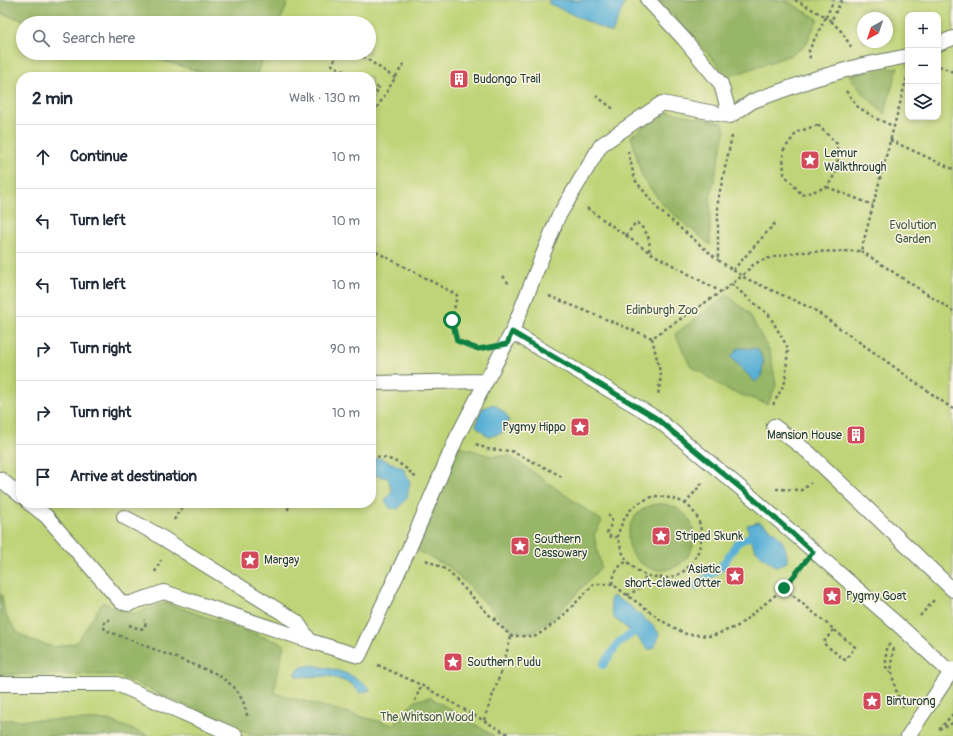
<!DOCTYPE html>
<html lang="en">
<head>
<meta charset="utf-8">
<style>
  :root { --surface:#fff; --page:#f6f6f7; --text:#1f2937; --muted:#747a83; --line:#e0e1e3 }
  body { margin:0; font-family:Pangolin,sans-serif; background:var(--page); color:var(--text) }
  .controls { position:absolute; right:12px; top:12px; display:grid; overflow:hidden; border-radius:8px; box-shadow:0 2px 6px #0003 }
  .controls button { width:36px; height:36px; display:grid; place-items:center; padding:0; border:0; border-bottom:1px solid var(--line); background:var(--surface); color:var(--text); font:20px sans-serif }
  .compass { position:absolute; left:857px; top:12px; width:36px; height:36px; border-radius:50%; background:var(--surface); box-shadow:0 2px 6px #0003; rotate:220deg }
  .stop { position:absolute; width:12px; height:12px; margin:-9px; border:3px solid #0b8043; border-radius:50%; background:#fff }
  .stop.end { background:#0b8043; border-color:#fff; box-shadow:0 1px 4px #0008 }
  .list { margin:0; padding:0; list-style:none }
  h2 { display:flex; justify-content:space-between; align-items:center; height:52px; margin:0; padding:0 16px; font-size:17px }
  h2 small { font-size:13px; font-weight:400; color:var(--muted) }
  .list li { display:grid; grid-template-columns:26px 1fr auto; gap:12px; align-items:center; box-sizing:border-box; height:64px; padding:0 16px; border-top:1px solid var(--line) }
  .list b { display:block; font-size:15px; white-space:nowrap }
  .list em { font-size:13px; font-style:normal; color:var(--muted) }
  .icon { flex:none; width:22px; height:22px; fill:none; stroke:currentColor; stroke-width:2; stroke-linecap:round; stroke-linejoin:round }
  .map { position:relative; flex:none; width:953px; height:736px; overflow:hidden }
  .search { position:absolute; background:var(--surface); box-shadow:0 2px 6px #0003; left:16px; top:16px; width:360px; height:44px; display:flex; align-items:center; gap:10px; box-sizing:border-box; padding:0 14px; border-radius:22px; color:var(--muted); font-size:15px }
  .panel { position:absolute; background:var(--surface); box-shadow:0 2px 6px #0003; left:16px; top:72px; width:360px; height:436px; border-radius:16px }
  .map>svg:first-child { display:block }
  .green { fill:#bfd478; stroke:#6f8856; fill-rule:evenodd }
  .forest { fill:#97b668; stroke:#5b7a4e; fill-rule:evenodd }
  .water { fill:#59b0d6; stroke:#3c7685 }
  .lines { fill:none; stroke-linecap:round; stroke-linejoin:round }
  .stream { stroke:#59b0d6; stroke-width:8 }
  .lane-casing { stroke:#667663; stroke-width:16 }
  .path { stroke:#667663; stroke-width:2.5; stroke-dasharray:3 3; stroke-linecap:butt }
  .lane { stroke:#fff; stroke-width:14 }
  .route { stroke:#0b8043; stroke-width:5 }
  .labels { text-anchor:middle; stroke-width:3; stroke-linejoin:round; paint-order:stroke }
  .poi-label { font-size:12px; fill:#1f3d34; stroke:#fcf5e5; text-anchor:start }
  .park-label { font-size:12px; fill:#3f5b42; stroke:#fcf5e5 }
</style>
</head>
<body>
<div class="map">
<svg width="953" height="736" viewBox="0 0 953 736">
  <rect width="100%" height="100%" fill="#fcf5e5"/>
  <filter id="ink" filterUnits="userSpaceOnUse"><feTurbulence type="fractalNoise" baseFrequency=".025" numOctaves="2"/><feDisplacementMap in="SourceGraphic" scale="8" xChannelSelector="R" yChannelSelector="G"/><feConvolveMatrix kernelMatrix="1 2 1 2 8 2 1 2 1" color-interpolation-filters="sRGB"/></filter>
  <filter id="wash" filterUnits="userSpaceOnUse"><feTurbulence type="fractalNoise" baseFrequency=".012" numOctaves="4" result="noise"/><feDisplacementMap in="SourceGraphic" scale="16" xChannelSelector="R" yChannelSelector="G"/><feGaussianBlur stdDeviation="0.9" result="paint"/><feColorMatrix in="noise" values="0 0 0 0 0 0 0 0 0 0 0 0 0 0 0 0 0 1.4 0 .05"/><feComposite in="paint" operator="in"/></filter>
  <g filter="url(#wash)">
    <rect width="100%" height="100%" fill="#e9dfbb"/>
    <path class="green" d="M 289,0 L 953,0 L 953,736 L 0,736 L 0,13 L 34,23 L 23,23 L 23,53 L 137,53 L 219,77 L 21,77 L 21,503 L 371,503 L 371,77 L 255,77 L 266,53 L 369,53 L 369,23 L 279,23 ZM 908,15 L 938,15 L 938,117 L 908,117 ZM 863,18 L 887,18 L 887,42 L 863,42 Z"/>
    <path class="forest" d="M 0,0 L 289,0 L 279,23 L 34,23 L 0,13 Z
      M 655,0 L 785,0 L 818,19 L 804,47 L 791,55 L 728,77 L 688,31 Z
      M 137,53 L 266,53 L 255,77 L 219,77 Z
      M 898,67 L 884,114 L 859,89 L 849,75 Z
      M 666,111 L 723,123 L 725,132 L 710,199 L 710,245 L 664,206 L 642,177 L 631,136 Z
      M 727,295 L 748,312 L 770,352 L 776,385 L 768,404 L 727,390 L 690,365 L 675,334 ZM 757,349 L 763,361 L 762,375 L 755,382 L 744,369 Z
      M 459,446 L 490,456 L 510,456 L 602,521 L 594,535 L 601,567 L 556,616 L 533,632 L 513,631 L 449,567 L 416,550 Z
      M628 537a33 33 0 1 1 66 0a33 33 0 1 1-66 0Z
      M 0,594 L 2,595 L 5,614 L 17,632 L 35,642 L 54,647 L 76,643 L 103,602 L 119,610 L 133,614 L 166,603 L 284,644 L 274,693 L 393,725 L 415,701 L 430,697 L 494,736 L 255,736 L 116,675 L 0,674 Z
      M 0,720 L 108,720 L 149,736 L 0,736 Z"/>
    <path class="water" d="M 551,0 L 626,0 L 612,33 L 548,3 Z
      M 738,348 L 758,349 L 763,361 L 762,375 L 755,382 L 731,357 Z
      M 494,404 L 504,412 L 509,419 L 504,432 L 489,437 L 476,426 L 478,417 L 483,408 Z
      M 380,458 L 403,468 L 410,482 L 407,498 L 398,509 L 390,508 L 385,501 L 392,491 L 388,478 L 371,474 L 371,459 Z
      M 759,522 C 776,531 788,542 787,562 L 777,567 C 756,553 752,550 747,525 Z
      M 613,596 L 630,606 L 653,626 L 659,633 L 658,640 L 653,649 L 648,649 L 633,633 L 614,618 L 611,609 L 610,600 Z
      M 312,665 C 336,670 353,672 371,690 L 360,693 L 350,683 L 329,676 L 297,677 L 295,673 L 302,667 Z"/>
    <g class="lines">
      <path class="stream" d="M 696,586 L 722,566 L 737,543 L 749,537
        M 603,665 L 619,642 L 633,633"/>
    </g>
  </g>
  <g filter="url(#ink)">
    <g class="lines">
      <defs>
        <path id="lane" d="M 648,0 L 684,39 L 721,84 L 730,116
          M 938,44 L 953,38
          M 512,332 L 656,418 L 755,500 L 903,629 L 950,672
          M 371,383 L 486,381
          M 774,426 L 808,452 L 953,590
          M 0,479 L 21,496
          M 29,503 L 46,516 L 121,602 L 128,604 L 164,592 L 310,641 L 359,656 L 408,551 L 457,437 L 512,332 L 558,217 L 601,145 L 662,103 L 730,116 L 753,101 L 814,79 L 863,65 L 908,56
          M 124,517 L 153,532 L 297,622 L 310,641
          M 0,684 L 117,684 L 236,736
          M 908,736 L 953,669"/>
      </defs>
      <use href="#lane" class="lane-casing"/>
      <path class="path" d="M 795,0 L 826,17 L 809,50 L 810,59
        M 842,0 L 831,21 L 841,31 L 852,48
        M 831,21 L 826,17 L 834,0
        M 338,53 L 332,65 L 356,77
        M 358,53 L 395,78
        M 939,66 L 953,72
        M 371,84 L 379,88 L 371,102
        M 846,91 L 858,107 L 877,119 L 893,126
        M 596,96 L 615,110
        M 371,118 L 404,63
        M 818,125 L 837,144 L 838,169 L 827,187 L 802,195 L 784,174 L 783,151 L 797,132 Z
        M 732,136 L 718,200 L 718,260 L 745,278 L 813,309 L 953,409
        M 890,140 L 953,169
        M 628,151 L 635,180 L 659,210 L 718,260
        M 827,187 L 873,205
        M 587,208 L 649,252 L 721,292
        M 626,236 L 636,222 C 647,231 651,238 649,252
        M 371,249 L 457,295 L 452,320 L 457,341 L 479,349
        M 861,251 L 953,311
        M 733,270 L 777,221
        M 503,276 L 509,284
        M 731,284 L 769,315 L 788,348 L 785,382 L 773,405
        M 549,296 L 652,338 L 721,292 L 742,276 L 754,264 L 765,259 L 798,252 L 861,251 L 907,77
        M 652,338 L 661,376 L 658,395
        M 476,444 L 487,449 L 511,451 L 552,471 L 563,478
        M 371,456 C 392,457 403,464 417,479
        M 776,489 L 802,490 L 811,483
        M 655,496 C 665,497 675,498 684,503 C 715,523 701,574 666,578 C 662,578 658,577 654,577 C 643,576 630,567 625,557 C 621,551 620,543 617,537 C 625,513 631,504 655,496 Z
        M 685,504 L 702,483
        M 288,510 L 289,503
        M 608,515 L 612,518 C 612,524 609,528 607,533 L 611,537 L 617,537
        M 174,520 L 179,511 L 187,503
        M 426,560 L 447,570 L 494,620 L 511,636 L 536,636 L 558,621 L 594,584 L 612,584 L 664,622 L 686,634 L 712,636 L 738,626 L 784,588 L 801,568
        M 155,572 L 161,560
        M 612,584 C 614,573 618,565 628,561
        M 784,588 L 855,647 L 845,660 L 823,643 L 834,629
        M 627,595 C 637,591 643,586 646,575
        M 920,616 L 934,600
        M 110,620 L 106,620 L 103,625 L 105,630 L 217,674 L 234,687 L 243,701 L 248,718
        M 494,620 L 498,616
        M 129,625 L 140,629 L 144,628 L 146,623 L 144,620
        M 890,644 L 886,647 L 886,667 L 892,675
        M 894,648 C 888,667 894,689 903,707
        M 378,665 L 421,685 L 511,736
        M 415,701 L 421,685
        M 484,720 L 503,666 L 511,636
        M 943,725 L 953,714
        M 939,729 L 953,723"/>
      <use href="#lane" class="lane"/>
    </g>
  </g>
  <g class="lines" filter="url(#ink)">
    <path class="route" d="M 452,320 L 457,341 L 478,349 L 507,344 L 512,332 L 656,418 L 755,500 L 813,552 L 784,588"/>
  </g>
  <defs>
    <symbol id="building-square" viewBox="-11 -11 22 22"><rect x="-9" y="-9" width="18" height="18" rx="4" fill="#d1495b" stroke="#fcf5e5"/><path d="M-4-6H4V6H1V3H-1V6H-4ZM-2.5-4.3h1.7v1.8h-1.7ZM.8-4.3h1.7v1.8H.8ZM-2.5-1h1.7V.8h-1.7ZM.8-1h1.7V.8H.8Z" fill="#fff"/></symbol>
    <symbol id="sight-square" viewBox="-11 -11 22 22"><rect x="-9" y="-9" width="18" height="18" rx="4" fill="#d1495b" stroke="#fcf5e5"/><path d="M0-6L1.8-2.2L6-1.7L2.9 1.2L3.7 5.4L0 3.3L-3.7 5.4L-2.9 1.2L-6-1.7L-1.8-2.2Z" fill="#fff"/></symbol>
  </defs>
  <g fill-rule="evenodd">
    <use href="#building-square" x="448" y="68" width="22" height="22"/>
    <use href="#sight-square" x="799" y="149" width="22" height="22"/>
    <use href="#sight-square" x="569" y="416" width="22" height="22"/>
    <use href="#building-square" x="845" y="424" width="22" height="22"/>
    <use href="#sight-square" x="650" y="525" width="22" height="22"/>
    <use href="#sight-square" x="509" y="535" width="22" height="22"/>
    <use href="#sight-square" x="239" y="549" width="22" height="22"/>
    <use href="#sight-square" x="724" y="565" width="22" height="22"/>
    <use href="#sight-square" x="821" y="585" width="22" height="22"/>
    <use href="#sight-square" x="442" y="651" width="22" height="22"/>
    <use href="#sight-square" x="861" y="690" width="22" height="22"/>
  </g>
  <g class="labels">
    <g class="poi-label">
      <text x="473" y="83">Budongo Trail</text>
      <text x="824" y="157">Lemur<tspan x="824" dy="14">Walkthrough</tspan></text>
      <text x="566" y="431" text-anchor="end">Pygmy Hippo</text>
      <text x="842" y="439" text-anchor="end">Mansion House</text>
      <text x="675" y="540">Striped Skunk</text>
      <text x="534" y="543">Southern<tspan x="534" dy="14">Cassowary</tspan></text>
      <text x="264" y="564">Margay</text>
      <text x="721" y="573" text-anchor="end">Asiatic<tspan x="721" dy="14">short-clawed Otter</tspan></text>
      <text x="846" y="600">Pygmy Goat</text>
      <text x="467" y="666">Southern Pudu</text>
      <text x="886" y="705">Binturong</text>
    </g>
    <g class="park-label">
      <text x="913" y="229">Evolution<tspan x="913" dy="14">Garden</tspan></text>
      <text x="662" y="314">Edinburgh Zoo</text>
      <text x="427" y="721">The Whitson Wood</text>
    </g>
  </g>
</svg>
<div class="controls">
<button>+</button>
<button>−</button>
<button><svg class="icon" aria-label="layers" viewBox="0 0 24 24"><path d="M12 4l9 5-9 5-9-5zM3 14l9 5 9-5"/></svg></button>
</div>
<svg class="compass" viewBox="-18 -18 36 36"><path d="M0-13l5 13h-10z" fill="#e53935"/><path d="M0 13l5-13h-10z" fill="#747a83"/></svg>
<div class="stop" style="left:452px;top:320px"></div>
<div class="stop end" style="left:784px;top:588px"></div>
<div class="search"><svg class="icon" aria-label="search" viewBox="0 0 24 24"><circle cx="10" cy="10" r="6"/><path d="M15 15l6 6"/></svg>Search here</div>
<section class="panel">
<h2>2 min<small>Walk · 130 m</small></h2>
<ul class="list">
<li><svg class="icon" aria-label="ahead" viewBox="0 0 24 24"><path d="M12 20V5M6 11l6-6 6 6"/></svg><div><b>Continue</b></div><em>10 m</em></li>
<li><svg class="icon" aria-label="left" viewBox="0 0 24 24"><path d="M17 20v-9H6M10 6l-5 5 5 5"/></svg><div><b>Turn left</b></div><em>10 m</em></li>
<li><svg class="icon" aria-label="left" viewBox="0 0 24 24"><path d="M17 20v-9H6M10 6l-5 5 5 5"/></svg><div><b>Turn left</b></div><em>10 m</em></li>
<li><svg class="icon" aria-label="right" viewBox="0 0 24 24"><path d="M7 20v-9h11M14 6l5 5-5 5"/></svg><div><b>Turn right</b></div><em>90 m</em></li>
<li><svg class="icon" aria-label="right" viewBox="0 0 24 24"><path d="M7 20v-9h11M14 6l5 5-5 5"/></svg><div><b>Turn right</b></div><em>10 m</em></li>
<li><svg class="icon" aria-label="arrive" viewBox="0 0 24 24"><path d="M6 21V4h12l-3 4 3 4H6"/></svg><div><b>Arrive at destination</b></div></li>
</ul>
</section>
</div>
</body>
</html>
